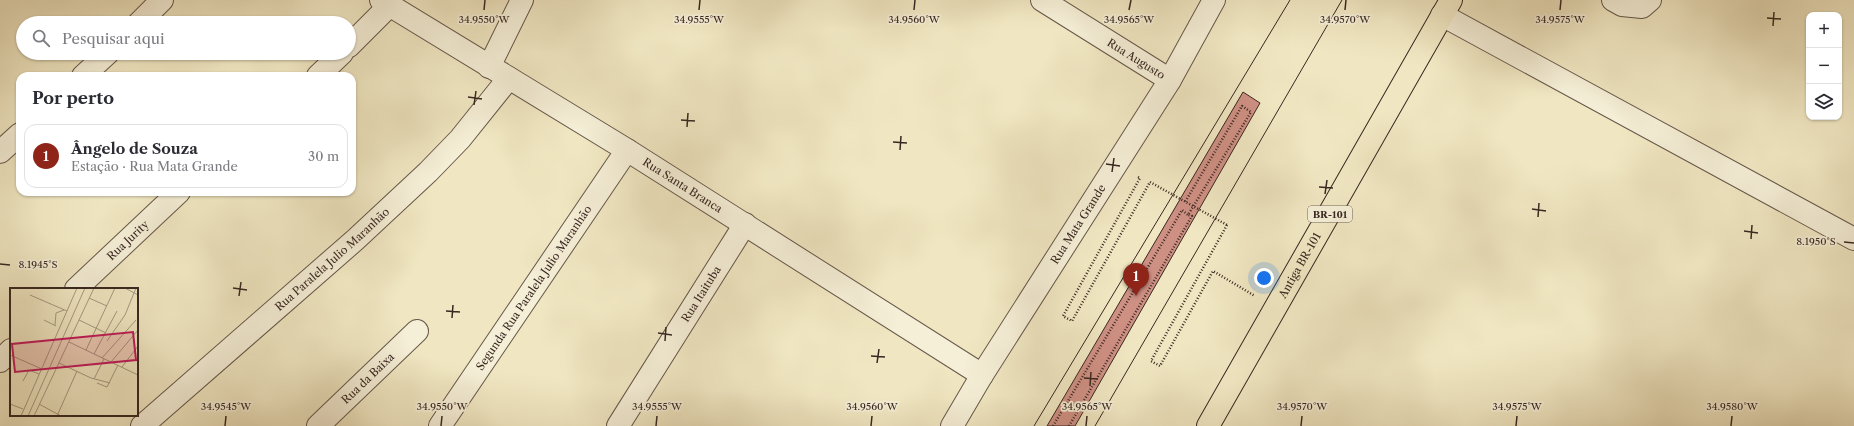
<!DOCTYPE html>
<html lang="pt">
<head>
<meta charset="utf-8">
<style>
  :root { --surface:#fff; --page:#f2f2f3; --text:#2b2b33; --muted:#7c7c81; --line:#e1e1e2; --accent:#8f2418 }
  body { margin:0; font-family:"Libre Caslon Text",serif; background:var(--page); color:var(--text) }
  .controls { position:absolute; right:12px; top:12px; display:grid; overflow:hidden; border-radius:8px; box-shadow:0 1px 3px #0004 }
  .controls button { width:36px; height:36px; display:grid; place-items:center; padding:0; border:0; border-bottom:1px solid var(--line); background:var(--surface); color:var(--text); font:20px sans-serif }
  .you { position:absolute; left:1264px; top:278px; width:14px; height:14px; margin:-10px; border:3px solid #fff; border-radius:50%; background:#1a73e8; box-shadow:0 0 0 6px #1a73e833 }
  .badge { display:grid; place-items:center; width:26px; height:26px; border-radius:50%; background:var(--accent); color:#fff; font-size:13px; font-weight:700 }
  .pin { position:absolute; translate:-50% -33px; filter:drop-shadow(0 1px 2px #0008) }
  .pin::after { content:''; position:absolute; top:21px; width:14px; height:12px; background:inherit; clip-path:polygon(0 0,100% 0,50% 100%) }
  .list { margin:0; padding:0; list-style:none }
  h2 { display:flex; justify-content:space-between; align-items:center; height:52px; margin:0; padding:0 16px; font-size:17px }
  h2 small { font-size:13px; font-weight:400; color:var(--muted) }
  .list li { display:grid; grid-template-columns:26px 1fr auto; gap:12px; align-items:center; box-sizing:border-box; height:64px; margin:0 8px 8px; padding:0 8px; border:1px solid var(--line); border-radius:12px }
  .list b { display:block; font-size:15px; white-space:nowrap }
  .list p { margin:0; font-size:13px; white-space:nowrap; color:var(--muted) }
  .list em { font-size:13px; font-style:normal; color:var(--muted) }
  .icon { flex:none; width:22px; height:22px; fill:none; stroke:currentColor; stroke-width:2; stroke-linecap:round; stroke-linejoin:round }
  .map { position:relative; flex:none; width:1854px; height:426px; overflow:hidden }
  .search { position:absolute; background:var(--surface); box-shadow:0 1px 3px #0004; left:16px; top:16px; width:340px; height:44px; display:flex; align-items:center; gap:10px; box-sizing:border-box; padding:0 14px; border-radius:22px; color:var(--muted); font-size:15px }
  .panel { position:absolute; background:var(--surface); box-shadow:0 1px 3px #0004; left:16px; top:72px; width:340px; height:124px; border-radius:12px }
  .map>svg:first-child { display:block }
  .building { fill:#cf9084; stroke:#382721 }
  .lines { fill:none; stroke-linecap:round; stroke-linejoin:round }
  .minor-casing { stroke:#665749; stroke-width:24 }
  .major-casing { stroke:#382721; stroke-width:24 }
  .path { stroke:#382721; stroke-width:2.5; stroke-dasharray:1 2; stroke-linecap:butt }
  .minor { stroke:#f5efd7; stroke-width:22 }
  .major { stroke:#f0e7c2; stroke-width:22 }
  .tram { stroke:#382721; stroke-width:1 }
  .path-bridge { stroke:#382721; stroke-width:2.5; stroke-dasharray:1 2; stroke-linecap:butt }
  .ticks { fill:none; stroke:#382721; stroke-width:1.5 }
  .labels { text-anchor:middle; stroke-width:3.5; stroke-linejoin:round; paint-order:stroke }
  .shield { fill:#f5efd7; stroke:#716358; stroke-width:1 }
  .shield-label { font-size:10px; font-weight:bold; fill:#382721 }
  .street-label { font-size:11px; fill:#382721; stroke:#f5efd7 }
  .inset-road { fill:none; stroke:#a69a82; stroke-width:1 }
  .view { fill:#c2185b; fill-opacity:0.15; stroke:#c2185b; stroke-width:2 }
  .inset-edge { fill:none; stroke:#382721; stroke-width:2 }
  .ticks-label { font-size:10px; text-anchor:middle; fill:#382721; stroke:#f5efd7; stroke-width:3.5; stroke-linejoin:round; paint-order:stroke }
</style>
</head>
<body>
<div class="map">
<svg width="1854" height="426" viewBox="0 0 1854 426">
  <rect width="100%" height="100%" fill="#f0e7c2"/>
  <filter id="stains"><feTurbulence type="fractalNoise" baseFrequency=".005" numOctaves="4"/><feColorMatrix values="0 0 0 0 .2 0 0 0 0 .09 0 0 0 0 .02 0 0 0 .5 -.17"/></filter>
  <radialGradient id="worn" r=".72"><stop offset=".6" stop-color="#630" stop-opacity="0"/><stop offset="1" stop-color="#630" stop-opacity=".3"/></radialGradient>
  <path class="building" d="M 1243,92 L 1260,103 L 1075,426 L 1047,426 Z"/>
  <g class="lines">
    <defs>
      <g id="minor">
        <path id="s1" d="M 381,0 L 627,150 L 982,375"/>
        <path id="s2" d="M 1042,0 L 1170,80"/>
        <path d="M 1613,0 L 1622,5 L 1642,7 L 1650,0"/>
        <path d="M 1442,15 L 1854,239"/>
        <path d="M 139,23 L 162,0"/>
        <path d="M 349,46 L 390,5"/>
        <path d="M 489,67 L 522,0"/>
        <path d="M 83,76 L 108,53"/>
        <path d="M 318,76 L 342,53"/>
        <path d="M 0,152 L 20,134"/>
        <path id="s3" d="M 76,289 L 179,192"/>
        <path d="M 0,361 L 11,350"/>
        <path id="s4" d="M 142,426 L 355,240 L 428,172 L 460,139 L 509,78"/>
        <path id="s5" d="M 318,426 L 417,331"/>
        <path id="s6" d="M 440,426 L 627,150"/>
        <path id="s7" d="M 618,426 L 745,224"/>
        <path id="s8" d="M 952,426 L 982,375 L 1170,80 L 1214,0"/>
      </g>
      <g id="major">
        <path id="s9" d="M 1208,426 L 1451,0"/>
      </g>
    </defs>
    <use href="#minor" class="minor-casing"/>
    <use href="#major" class="major-casing"/>
    <path class="path" d="M 1138,177 L 1140,178 L 1063,316 L 1072,321 L 1150,182
      M 1227,225 L 1151,361 L 1160,366 L 1213,271 L 1255,296
      M 1053,426 L 1182,210 L 1188,215 L 1251,112 L 1242,106 L 1185,202
      M 1069,426 L 1192,216 L 1188,215"/>
    <use href="#minor" class="minor"/>
    <use href="#major" class="major"/>
    <path class="tram" d="M 1034,426 L 1290,0
      M 1095,426 L 1342,0"/>
    <path class="path-bridge" d="M 1150,182 L 1227,225"/>
  </g>
  <path class="ticks" d="M 484,10 L 485,0M 699,10 L 700,0M 914,10 L 915,0M 1129,10 L 1131,0M 1345,10 L 1346,0M 1560,10 L 1561,0M 1767,18 L 1781,19M 1773,26 L 1774,12M 468,97 L 482,99M 474,105 L 476,91M 681,120 L 695,121M 687,127 L 688,113M 893,142 L 907,143M 900,150 L 901,136M 1106,164 L 1120,166M 1112,172 L 1114,158M 1319,187 L 1333,188M 1325,194 L 1327,180M 1532,209 L 1546,211M 1538,217 L 1539,203M 1744,231 L 1758,233M 1751,239 L 1752,225M 1844,242 L 1854,243M 0,264 L 10,265M 233,288 L 247,290M 239,296 L 241,282M 446,311 L 460,312M 452,318 L 453,305M 658,333 L 672,335M 665,341 L 666,327M 871,356 L 885,357M 877,363 L 879,349M 1084,378 L 1098,379M 1090,386 L 1091,372M 225,426 L 226,416M 441,426 L 442,416M 656,426 L 657,416M 871,426 L 872,416M 1086,426 L 1087,416M 1301,426 L 1302,416M 1516,426 L 1517,416M 1731,426 L 1732,416"/>
  <g class="labels">
    <rect class="shield" x="1308" y="206" width="44" height="16" rx="3"/>
    <g class="shield-label">
      <text x="1330" y="218">BR-101</text>
    </g>
    <g class="street-label">
      <text dy="4" stroke="none"><textPath href="#s2" startOffset="111">Rua Augusto</textPath></text>
      <text dy="4" stroke="none"><textPath href="#s1" startOffset="354">Rua Santa Branca</textPath></text>
      <text dy="4" stroke="none"><textPath href="#s8" startOffset="238">Rua Mata Grande</textPath></text>
      <text dy="4" stroke="none"><textPath href="#s3" startOffset="71">Rua Jurity</textPath></text>
      <text dy="4" stroke="none"><textPath href="#s4" startOffset="253">Rua Paralela Julio Maranhão</textPath></text>
      <text dy="4" stroke="none"><textPath href="#s9" startOffset="185">Antiga BR-101</textPath></text>
      <text dy="4" stroke="none"><textPath href="#s6" startOffset="167">Segunda Rua Paralela Julio Maranhão</textPath></text>
      <text dy="4" stroke="none"><textPath href="#s7" startOffset="156">Rua Itaituba</textPath></text>
      <text dy="4" stroke="none"><textPath href="#s5" startOffset="69">Rua da Baixa</textPath></text>
    </g>
  </g>
  <g transform="translate(10 288)">
    <rect width="128" height="128" fill="#f0e7c2"/>
    <path class="inset-road" d="M 115,0 L 128,7M 20,7 L 57,23M 79,10 L 97,18M 34,32 L 46,38M 69,32 L 96,45M 45,37 L 46,25 L 54,22M 97,53 L 115,27 L 126,0M 59,54 L 128,87M 76,62 L 105,0M 84,66 L 107,23M 0,67 L 32,81M 92,70 L 126,32M 101,74 L 128,42M 49,75 L 81,90 L 100,95M 112,79 L 128,58M 84,91 L 94,71M 13,93 L 19,82 L 29,86M 87,95 L 97,99 L 108,77M 0,116 L 13,121M 29,116 L 51,128M 11,128 L 67,0M 18,128 L 75,0M 24,128 L 84,0M 47,128 L 67,83"/>
    <path class="view" d="M 123,44 L 126,72 L 5,84 L 2,56 Z"/>
    <rect width="128" height="128" class="inset-edge"/>
  </g>
  <g class="ticks-label">
    <text x="484" y="23">34.9550°W</text>
    <text x="699" y="23">34.9555°W</text>
    <text x="914" y="23">34.9560°W</text>
    <text x="1129" y="23">34.9565°W</text>
    <text x="1345" y="23">34.9570°W</text>
    <text x="1560" y="23">34.9575°W</text>
    <text x="1816" y="245">8.1950°S</text>
    <text x="38" y="268">8.1945°S</text>
    <text x="226" y="410">34.9545°W</text>
    <text x="442" y="410">34.9550°W</text>
    <text x="657" y="410">34.9555°W</text>
    <text x="872" y="410">34.9560°W</text>
    <text x="1087" y="410">34.9565°W</text>
    <text x="1302" y="410">34.9570°W</text>
    <text x="1517" y="410">34.9575°W</text>
    <text x="1732" y="410">34.9580°W</text>
  </g>
  <rect width="100%" height="100%" filter="url(#stains)"/>
  <rect width="100%" height="100%" fill="url(#worn)"/>
</svg>
<div class="controls">
<button>+</button>
<button>−</button>
<button><svg class="icon" aria-label="layers" viewBox="0 0 24 24"><path d="M12 4l9 5-9 5-9-5zM3 14l9 5 9-5"/></svg></button>
</div>
<div class="you"></div>
<div class="pin badge" style="left:1136px;top:296px">1</div>
<div class="search"><svg class="icon" aria-label="search" viewBox="0 0 24 24"><circle cx="10" cy="10" r="6"/><path d="M15 15l6 6"/></svg>Pesquisar aqui</div>
<section class="panel">
<h2>Por perto<small></small></h2>
<ul class="list">
<li><span class="badge">1</span><div><b>Ângelo de Souza</b><p>Estação · Rua Mata Grande</p></div><em>30 m</em></li>
</ul>
</section>
</div>
</body>
</html>
